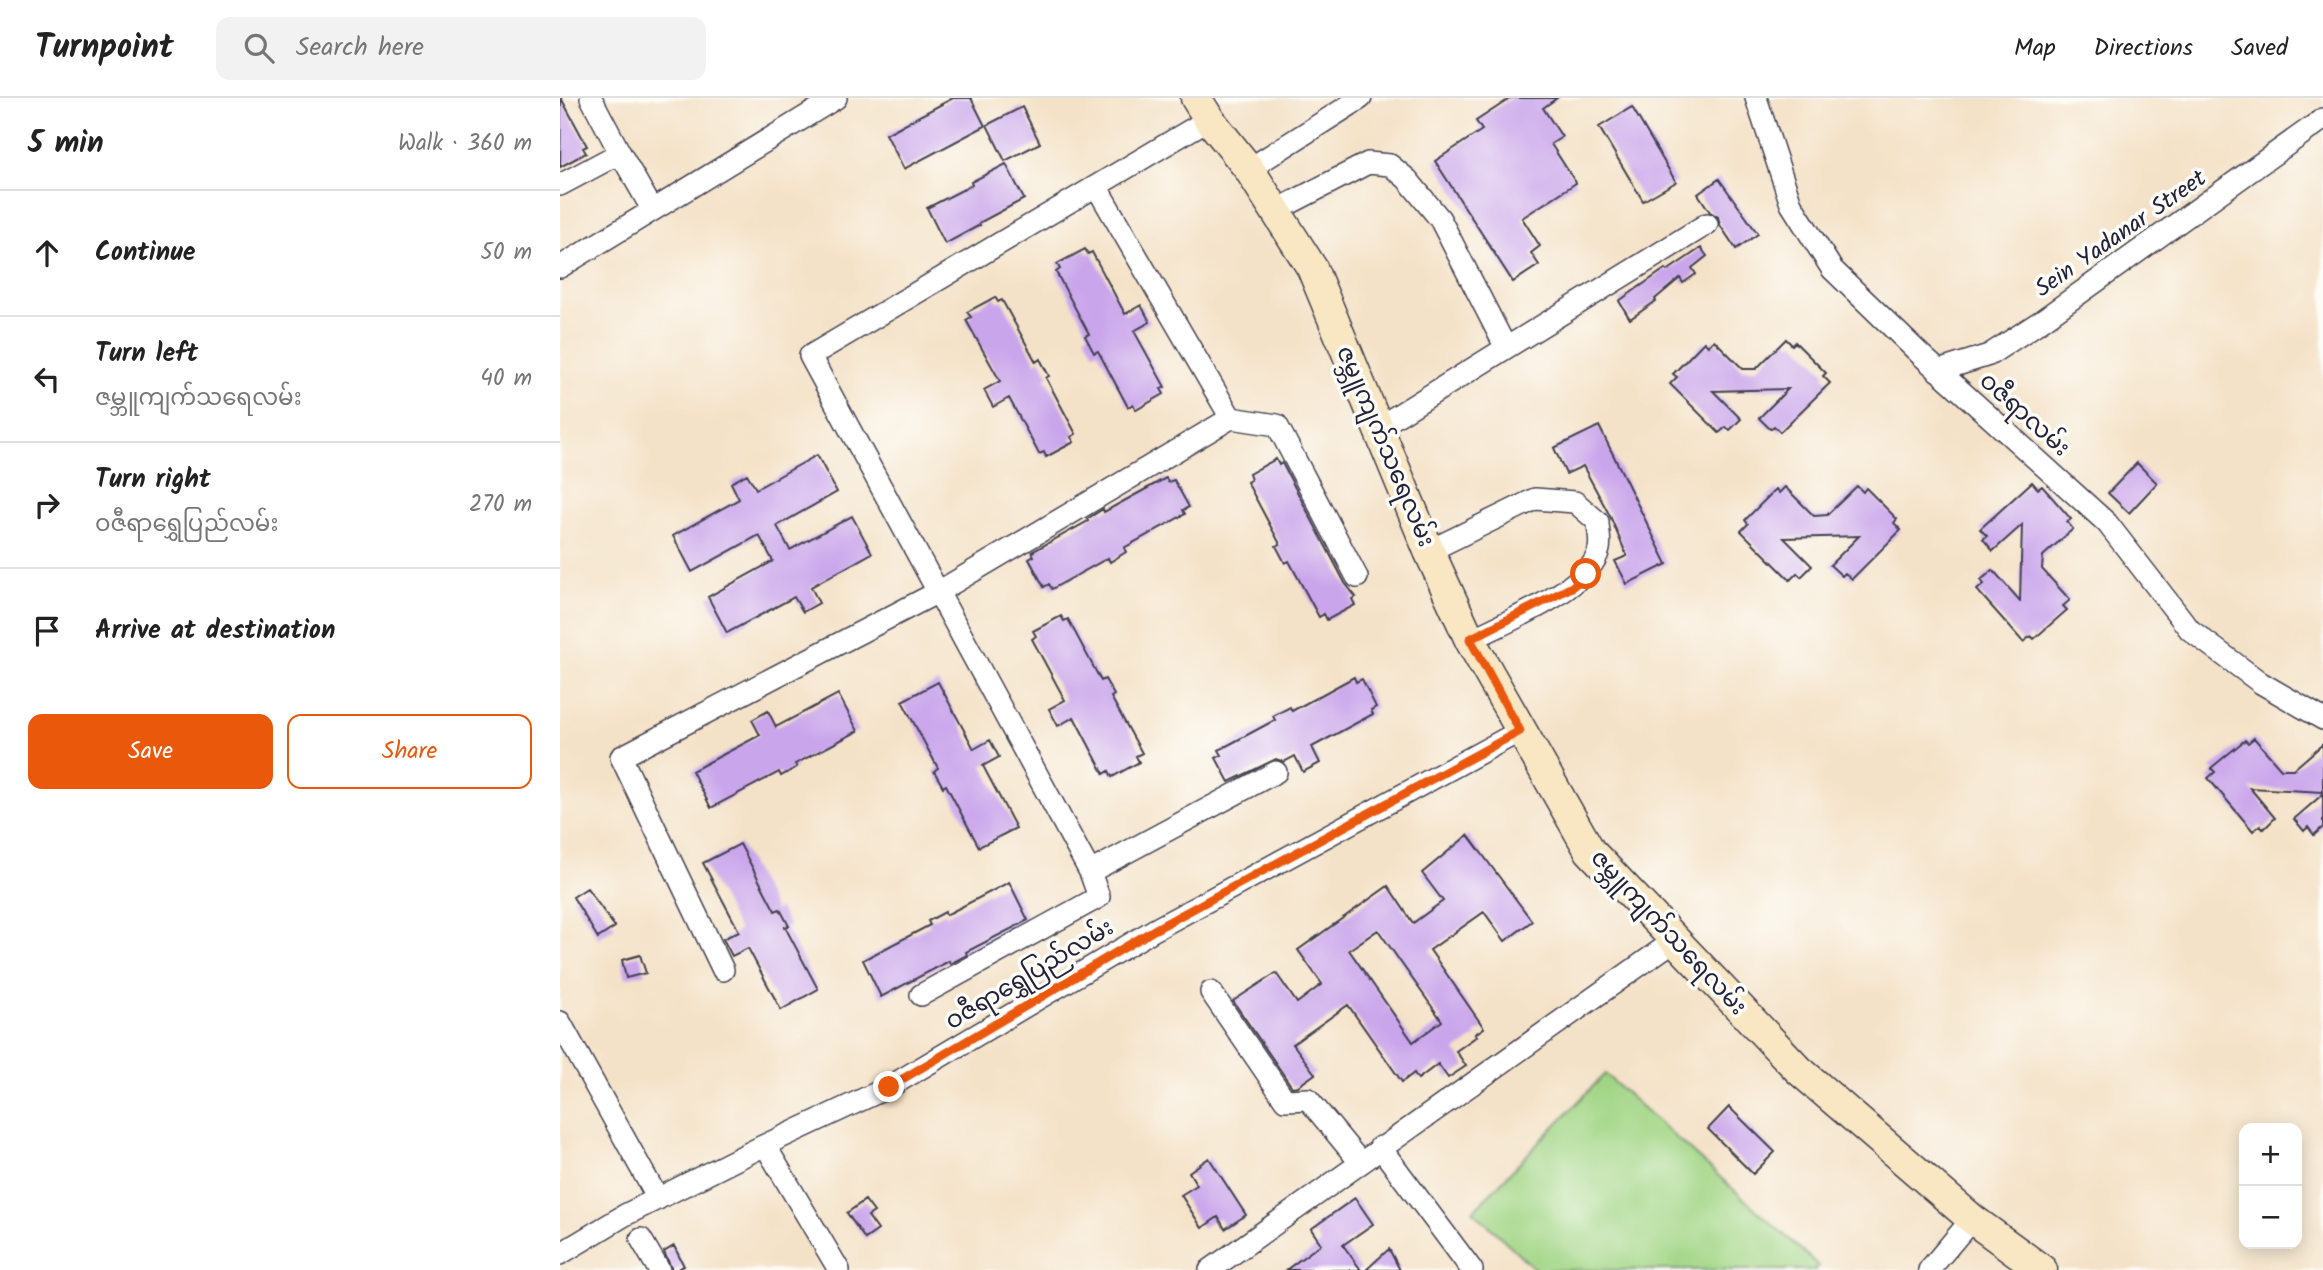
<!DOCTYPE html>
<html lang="en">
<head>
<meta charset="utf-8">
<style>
  :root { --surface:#fff; --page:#f2f2f2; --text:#222; --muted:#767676; --line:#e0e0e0; --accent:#ea580c }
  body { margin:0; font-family:Kalam,"Noto Sans Myanmar",sans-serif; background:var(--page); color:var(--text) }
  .controls { position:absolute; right:21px; bottom:21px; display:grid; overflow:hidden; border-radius:14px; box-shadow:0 4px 18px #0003 }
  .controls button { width:63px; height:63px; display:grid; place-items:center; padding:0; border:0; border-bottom:2px solid var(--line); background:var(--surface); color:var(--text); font:35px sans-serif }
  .stop { position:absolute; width:21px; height:21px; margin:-16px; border:5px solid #ea580c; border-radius:50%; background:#fff }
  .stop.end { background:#ea580c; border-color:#fff; box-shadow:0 2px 7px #0008 }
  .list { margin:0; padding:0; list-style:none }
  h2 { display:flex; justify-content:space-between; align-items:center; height:91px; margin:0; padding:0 28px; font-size:30px }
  h2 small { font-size:23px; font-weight:400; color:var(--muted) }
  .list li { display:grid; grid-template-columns:46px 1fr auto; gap:21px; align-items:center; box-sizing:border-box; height:126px; padding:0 28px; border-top:2px solid var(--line) }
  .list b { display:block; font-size:26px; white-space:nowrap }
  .list p { margin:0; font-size:23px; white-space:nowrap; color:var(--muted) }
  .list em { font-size:23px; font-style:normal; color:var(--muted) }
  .actions { display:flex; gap:14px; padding:21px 28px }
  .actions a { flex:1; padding:16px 0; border:2px solid var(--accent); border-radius:14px; text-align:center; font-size:24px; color:var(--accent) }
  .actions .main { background:var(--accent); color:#fff }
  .icon { flex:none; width:38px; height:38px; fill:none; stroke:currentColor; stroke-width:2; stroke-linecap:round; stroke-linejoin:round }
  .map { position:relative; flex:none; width:1763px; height:1172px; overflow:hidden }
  header { display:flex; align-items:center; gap:42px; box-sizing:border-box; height:98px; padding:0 35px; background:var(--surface); border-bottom:2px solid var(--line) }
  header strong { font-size:33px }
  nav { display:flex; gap:38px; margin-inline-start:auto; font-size:24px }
  .search { width:490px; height:63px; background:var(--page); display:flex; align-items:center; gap:18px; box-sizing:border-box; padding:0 24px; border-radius:14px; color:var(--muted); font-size:26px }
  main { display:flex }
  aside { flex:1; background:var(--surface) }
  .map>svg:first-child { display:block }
  .green { fill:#a1d585; stroke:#627c60; stroke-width:2 }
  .building { fill:#c9a5eb; fill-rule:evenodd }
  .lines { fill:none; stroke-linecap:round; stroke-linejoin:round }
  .street-casing { stroke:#423f50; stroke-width:24 }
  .secondary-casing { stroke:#423f50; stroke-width:33 }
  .street { stroke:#fff; stroke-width:21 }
  .secondary { stroke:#f9e7c3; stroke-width:30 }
  .route { stroke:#ea580c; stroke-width:9 }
  .labels { text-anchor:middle; stroke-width:7; stroke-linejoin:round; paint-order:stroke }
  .street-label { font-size:24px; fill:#22223b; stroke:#fdfcf7 }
</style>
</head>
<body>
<header>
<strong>Turnpoint</strong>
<div class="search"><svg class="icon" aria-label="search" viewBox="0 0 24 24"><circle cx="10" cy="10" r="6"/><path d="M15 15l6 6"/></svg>Search here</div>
<nav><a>Map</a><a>Directions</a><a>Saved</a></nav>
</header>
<main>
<aside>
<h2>5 min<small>Walk · 360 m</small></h2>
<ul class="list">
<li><svg class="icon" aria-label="ahead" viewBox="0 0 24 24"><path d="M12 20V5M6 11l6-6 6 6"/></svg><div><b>Continue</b></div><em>50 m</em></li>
<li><svg class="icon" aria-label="left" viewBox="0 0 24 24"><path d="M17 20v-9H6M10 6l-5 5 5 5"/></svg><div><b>Turn left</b><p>ဇမ္ဘူကျက်သရေလမ်း</p></div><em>40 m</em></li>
<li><svg class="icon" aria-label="right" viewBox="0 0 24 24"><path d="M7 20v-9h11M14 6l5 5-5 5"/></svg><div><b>Turn right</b><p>ဝဇီရာရွှေပြည်လမ်း</p></div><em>270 m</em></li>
<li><svg class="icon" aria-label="arrive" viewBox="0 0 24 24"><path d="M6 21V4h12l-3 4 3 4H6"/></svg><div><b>Arrive at destination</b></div></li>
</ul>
<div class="actions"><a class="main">Save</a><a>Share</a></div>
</aside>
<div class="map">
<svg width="1763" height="1172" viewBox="0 0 1763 1172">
  <rect width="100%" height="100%" fill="#fdfcf7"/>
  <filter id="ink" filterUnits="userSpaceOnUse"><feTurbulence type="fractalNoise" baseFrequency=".0143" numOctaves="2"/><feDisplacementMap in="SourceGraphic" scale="14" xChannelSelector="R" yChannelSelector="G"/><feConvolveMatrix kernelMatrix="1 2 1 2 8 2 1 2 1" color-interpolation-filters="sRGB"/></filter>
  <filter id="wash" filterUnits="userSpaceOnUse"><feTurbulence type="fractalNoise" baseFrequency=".00686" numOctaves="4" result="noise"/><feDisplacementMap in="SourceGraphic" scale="28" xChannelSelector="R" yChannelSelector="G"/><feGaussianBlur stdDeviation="1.57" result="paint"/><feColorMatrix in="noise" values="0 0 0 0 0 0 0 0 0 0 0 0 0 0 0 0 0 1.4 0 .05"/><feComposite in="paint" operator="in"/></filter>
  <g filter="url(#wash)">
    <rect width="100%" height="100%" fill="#f4e2c8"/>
    <path class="green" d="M 1045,976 L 1259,1168 L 1255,1172 L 976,1172 L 913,1113 Z"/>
    <g id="blocks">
      <path class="building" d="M 1,0 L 27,48 L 23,50 L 26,55 L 0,69 Z
        M 393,0 L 411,0 L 425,28 L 344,71 L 326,36 Z
        M 951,0 L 997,0 L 983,10 L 1002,39 L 991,46 L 1016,85 L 962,120 L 980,148 L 971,155 L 979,167 L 953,184 L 875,63 L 922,32 L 916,23 Z
        M 462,9 L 480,45 L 445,63 L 427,27 Z
        M 1072,9 L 1116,84 L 1083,103 L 1039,29 Z
        M 446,66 L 464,101 L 419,125 L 420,127 L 385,146 L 367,110 L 412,87 L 411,84 Z
        M 1159,81 L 1198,136 L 1176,151 L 1160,127 L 1158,119 L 1150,114 L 1138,96 Z
        M 1141,150 L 1147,158 L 1132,170 L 1136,176 L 1123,185 L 1120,180 L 1095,201 L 1096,203 L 1070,221 L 1059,203 L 1105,171 L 1107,173 Z
        M 525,151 L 528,156 L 532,154 L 565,216 L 581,207 L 590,224 L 574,233 L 605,289 L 601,291 L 604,296 L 576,312 L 573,306 L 568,309 L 538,253 L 534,255 L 525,238 L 529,236 L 496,174 L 500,171 L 497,166 Z
        M 435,199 L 438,204 L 442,202 L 476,264 L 480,261 L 489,278 L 486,280 L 516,336 L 511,339 L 514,344 L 486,359 L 484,354 L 479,356 L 449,300 L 433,309 L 424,292 L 440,283 L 406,222 L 411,219 L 407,214 Z
        M 1226,241 L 1232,247 L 1235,244 L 1266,275 L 1263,278 L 1270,285 L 1220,334 L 1214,328 L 1210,331 L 1199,320 L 1228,291 L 1153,293 L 1181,321 L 1170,332 L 1166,329 L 1159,335 L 1110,286 L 1117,279 L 1113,276 L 1144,244 L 1148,248 L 1154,242 L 1183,271 L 1196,271 Z
        M 1039,328 L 1107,466 L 1067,486 L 1055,463 L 1067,458 L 1050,418 L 1023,368 L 1006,376 L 994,350 Z
        M 257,357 L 277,394 L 217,428 L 230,452 L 292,418 L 312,455 L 251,489 L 259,505 L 243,514 L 234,499 L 167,535 L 148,499 L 213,463 L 199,437 L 132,474 L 113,438 L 179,401 L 171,385 L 187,376 L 196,391 Z
        M 716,361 L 719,367 L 722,365 L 785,485 L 796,499 L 792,501 L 795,507 L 767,522 L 764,516 L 759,519 L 729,463 L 725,465 L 716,448 L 720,446 L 687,384 L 691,382 L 689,376 Z
        M 1577,365 L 1597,385 L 1569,415 L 1548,395 Z
        M 606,380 L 608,384 L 614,382 L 629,409 L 623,412 L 625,416 L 564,450 L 566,454 L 550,464 L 548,460 L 492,491 L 489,486 L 484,489 L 469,461 L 474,458 L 472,454 L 528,423 L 527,421 L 543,411 L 544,414 Z
        M 1472,384 L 1478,391 L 1482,388 L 1511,421 L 1507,424 L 1513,431 L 1483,458 L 1482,471 L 1510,502 L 1503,508 L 1507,512 L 1474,541 L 1471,538 L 1463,544 L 1417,492 L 1424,486 L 1421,482 L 1433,472 L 1460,503 L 1462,427 L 1433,453 L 1423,441 L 1427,438 L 1420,431 Z
        M 1297,388 L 1303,394 L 1306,390 L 1337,421 L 1334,425 L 1341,432 L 1292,481 L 1285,475 L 1282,478 L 1270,467 L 1299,438 L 1224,440 L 1252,468 L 1241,479 L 1237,475 L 1230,482 L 1181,433 L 1188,426 L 1185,422 L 1216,391 L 1219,395 L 1225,389 L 1254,418 L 1267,417 Z
        M 501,518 L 504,523 L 508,521 L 541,583 L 545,581 L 554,597 L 551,599 L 582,655 L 576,658 L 579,664 L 552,679 L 549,673 L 544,676 L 514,619 L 498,628 L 489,611 L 505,602 L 472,541 L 476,538 L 473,533 Z
        M 794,579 L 796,584 L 802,581 L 816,609 L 811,612 L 813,616 L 752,649 L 760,665 L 743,674 L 735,658 L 724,664 L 716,661 L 669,684 L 656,660 L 662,657 L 659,652 L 715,622 L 713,618 L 730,609 L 732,613 Z
        M 378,584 L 414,651 L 430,642 L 439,659 L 423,668 L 456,730 L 419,749 L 386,687 L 383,689 L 374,673 L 378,670 L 342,603 Z
        M 278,596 L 298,633 L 235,666 L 237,669 L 221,678 L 219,674 L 151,710 L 132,673 L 200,637 L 192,622 L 208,613 L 216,629 Z
        M 1694,640 L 1721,671 L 1734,671 L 1763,646 L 1763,694 L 1690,690 L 1715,720 L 1704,731 L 1700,727 L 1693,733 L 1648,680 L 1655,674 L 1651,670 L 1685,642 L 1688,645 Z
        M 1763,696 L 1763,729 L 1754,737 L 1748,729 L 1744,733 L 1734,721 Z
        M 908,737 L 972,823 L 945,843 L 924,814 L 870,852 L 924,930 L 915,936 L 917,938 L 896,953 L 906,968 L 888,980 L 878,966 L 858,981 L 854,975 L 842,984 L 788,907 L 733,946 L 755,976 L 738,988 L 732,989 L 673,903 L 716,875 L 737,905 L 762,886 L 738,852 L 828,788 L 853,825 L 883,803 L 862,775 ZM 818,832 L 882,923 L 853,944 L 789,852 Z
        M 180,746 L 215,813 L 220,811 L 229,828 L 225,829 L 258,891 L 221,912 L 188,850 L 172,858 L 163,841 L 179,833 L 143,765 Z
        M 449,784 L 468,822 L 406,854 L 407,857 L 390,866 L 389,863 L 321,899 L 303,862 L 370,827 L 368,823 L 385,814 L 386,817 Z
        M 27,790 L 55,829 L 38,840 L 13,799 Z
        M 80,857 L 86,875 L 66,880 L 62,862 Z
        M 1169,1009 L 1215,1054 L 1193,1076 L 1148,1031 Z
        M 649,1060 L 686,1117 L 665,1131 L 658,1119 L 642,1130 L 621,1097 L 637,1087 L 629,1074 Z
        M 795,1100 L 813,1126 L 783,1147 L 801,1172 L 726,1172 L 761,1146 L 751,1131 Z
        M 305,1102 L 314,1114 L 308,1118 L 318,1132 L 305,1141 L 287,1115 Z
        M 114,1148 L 124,1168 L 116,1172 L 112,1172 L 104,1154 Z
        M 829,1151 L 840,1172 L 806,1172 Z"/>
    </g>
  </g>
  <g filter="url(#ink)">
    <use href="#blocks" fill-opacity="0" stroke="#423f50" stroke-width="2"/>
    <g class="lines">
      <defs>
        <path id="street" d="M 1196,0 L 1231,106 L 1272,171 L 1360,256 L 1547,425 L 1630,532 L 1701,585 L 1763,621
          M 60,55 L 92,111
          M 689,71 L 801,0
          M 0,87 L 60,55 L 31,0
          M 536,88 L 671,320 L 717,327 L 797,479
          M 717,112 L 808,65 L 830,67 L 847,81 L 880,121 L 946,250 L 1147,126
          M 0,169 L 276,0
          M 1378,273 L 1429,257 L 1481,223 L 1763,21
          M 819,329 L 946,250
          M 869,453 L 975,401 L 1015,404 L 1038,424 C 1038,432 1041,443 1039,451 C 1031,491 945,524 910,542
          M 530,774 L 716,674
          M 163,872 L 61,659 L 378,494 L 671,320
          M 651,894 L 725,1002 L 748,1001 L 800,1064
          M 361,897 L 539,799 L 530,774 L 250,258 L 649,21
          M 0,924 L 98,1101
          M 205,1047 L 279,1172
          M 820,1049 L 912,1172
          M 81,1141 L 99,1172
          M 0,1156 L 65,1117 L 205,1047 L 329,989 L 594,832 L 960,633
          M 650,1172 L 1115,842
          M 1369,1172 L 1412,1121"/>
        <path id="secondary" d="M 636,0 L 649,21 L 689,71 L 752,170 L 869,453 L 910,542 L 1030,753 L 1239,972 L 1412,1121 L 1482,1172"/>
      </defs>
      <use href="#street" class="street-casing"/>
      <use href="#secondary" class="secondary-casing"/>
      <use href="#street" class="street"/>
      <use href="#secondary" class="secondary"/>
    </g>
  </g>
  <g class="lines" filter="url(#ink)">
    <path class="route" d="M 329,989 L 594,832 L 960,633 L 910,541 L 1012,489 L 1026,476"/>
  </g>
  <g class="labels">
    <g class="street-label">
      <text transform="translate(1560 135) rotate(-35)" y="8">Sein Yadanar Street</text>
      <text transform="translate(1465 316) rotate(42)" y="8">ဝဇီရာလမ်း</text>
      <text transform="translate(826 348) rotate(67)" y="8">ဇမ္ဘူကျက်သရေလမ်း</text>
      <text transform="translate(1109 834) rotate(47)" y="8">ဇမ္ဘူကျက်သရေလမ်း</text>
      <text transform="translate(469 876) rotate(-31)" y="8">ဝဇီရာရွှေပြည်လမ်း</text>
    </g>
  </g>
</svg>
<div class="controls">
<button>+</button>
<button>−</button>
</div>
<div class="stop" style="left:1026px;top:476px"></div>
<div class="stop end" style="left:329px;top:989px"></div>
</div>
</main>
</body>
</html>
